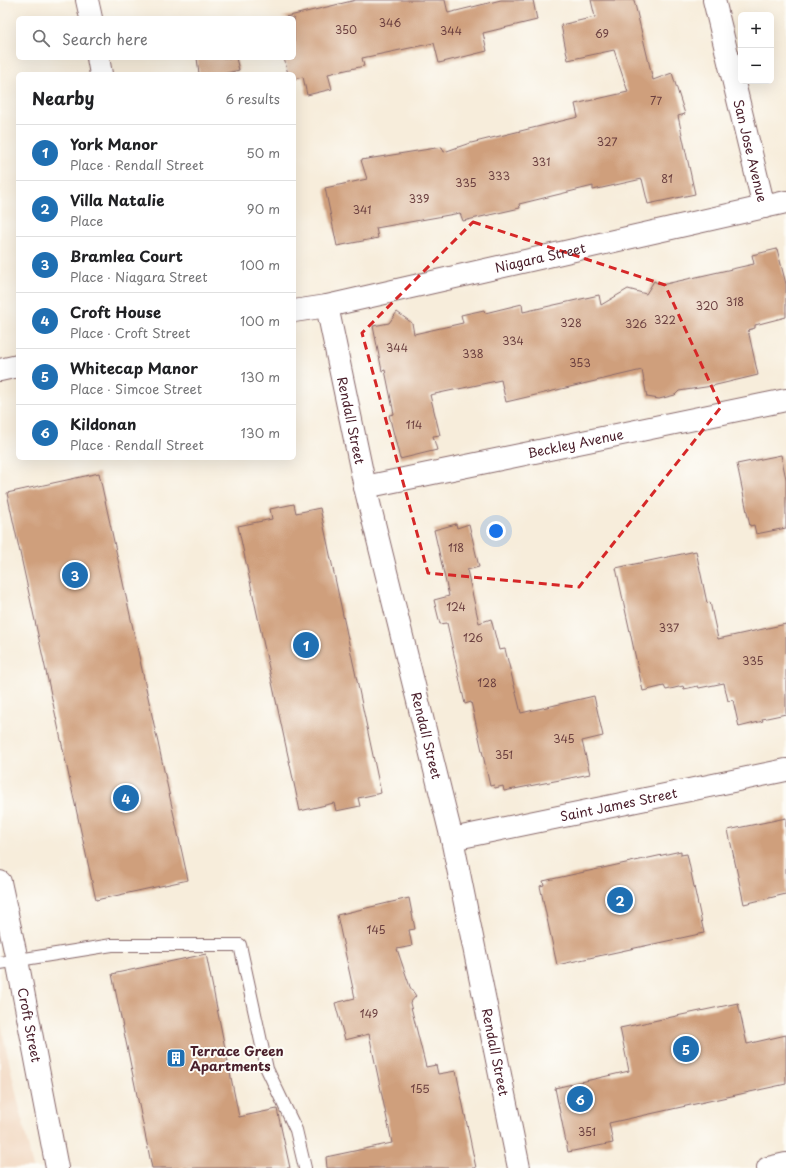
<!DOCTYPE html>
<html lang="en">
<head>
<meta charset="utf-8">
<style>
  :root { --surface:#fff; --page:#f2f2f2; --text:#202124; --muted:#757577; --line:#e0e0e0; --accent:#1f6fb2 }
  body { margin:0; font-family:"Playpen Sans",sans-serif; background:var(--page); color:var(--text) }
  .controls { position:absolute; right:12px; top:12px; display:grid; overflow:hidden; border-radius:6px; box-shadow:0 4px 16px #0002 }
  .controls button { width:36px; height:36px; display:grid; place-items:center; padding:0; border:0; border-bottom:1px solid var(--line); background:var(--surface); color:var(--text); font:20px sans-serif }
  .you { position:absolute; left:496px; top:531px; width:14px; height:14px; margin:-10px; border:3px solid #fff; border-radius:50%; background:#1a73e8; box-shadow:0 0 0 6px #1a73e833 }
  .badge { display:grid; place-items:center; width:26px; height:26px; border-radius:50%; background:var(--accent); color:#fff; font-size:13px; font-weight:700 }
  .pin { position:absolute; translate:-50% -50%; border:2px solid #fff; box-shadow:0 1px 4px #0006 }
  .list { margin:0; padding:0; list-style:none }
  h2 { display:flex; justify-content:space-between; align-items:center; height:52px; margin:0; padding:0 16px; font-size:17px }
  h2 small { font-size:13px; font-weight:400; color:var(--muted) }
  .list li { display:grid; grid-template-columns:26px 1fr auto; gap:12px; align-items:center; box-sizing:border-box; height:56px; padding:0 16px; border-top:1px solid var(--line) }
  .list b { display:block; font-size:15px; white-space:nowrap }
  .list p { margin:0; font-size:13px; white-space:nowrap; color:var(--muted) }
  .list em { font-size:13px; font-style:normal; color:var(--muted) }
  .icon { flex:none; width:22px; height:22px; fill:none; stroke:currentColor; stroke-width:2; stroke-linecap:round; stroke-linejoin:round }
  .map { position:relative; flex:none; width:786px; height:1168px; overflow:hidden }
  .search { position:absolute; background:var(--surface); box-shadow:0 4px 16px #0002; left:16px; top:16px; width:280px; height:44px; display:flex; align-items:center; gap:10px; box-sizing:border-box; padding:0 14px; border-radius:6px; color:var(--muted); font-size:15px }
  .panel { position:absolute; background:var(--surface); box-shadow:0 4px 16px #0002; left:16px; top:72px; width:280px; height:388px; border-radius:6px }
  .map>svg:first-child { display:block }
  .built { fill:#f1d5bd }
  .building { fill:#cf9f7c }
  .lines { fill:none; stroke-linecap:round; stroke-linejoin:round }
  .lane-casing { stroke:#876769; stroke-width:14 }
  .street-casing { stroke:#876769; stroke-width:24 }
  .lane { stroke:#fff; stroke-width:12 }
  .street { stroke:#fff; stroke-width:22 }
  .marked { fill:none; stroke:#d62828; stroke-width:3; stroke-dasharray:8 5; stroke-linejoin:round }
  .labels { text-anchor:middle; stroke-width:4; stroke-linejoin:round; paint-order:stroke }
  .number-label { font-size:11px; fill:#6b3f3f }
  .street-label { font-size:13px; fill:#4a1f2b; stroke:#fdfcf7 }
  .poi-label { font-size:13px; font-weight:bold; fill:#4a1f2b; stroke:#fdfcf7; text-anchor:start }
</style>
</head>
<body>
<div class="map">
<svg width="786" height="1168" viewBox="0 0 786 1168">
  <rect width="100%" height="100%" fill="#fdfcf7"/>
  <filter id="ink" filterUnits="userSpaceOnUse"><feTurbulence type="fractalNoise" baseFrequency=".025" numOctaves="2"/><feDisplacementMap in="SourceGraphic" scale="8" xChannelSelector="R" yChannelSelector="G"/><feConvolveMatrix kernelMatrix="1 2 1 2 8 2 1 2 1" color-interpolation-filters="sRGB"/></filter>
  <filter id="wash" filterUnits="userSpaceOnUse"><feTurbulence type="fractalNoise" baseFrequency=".012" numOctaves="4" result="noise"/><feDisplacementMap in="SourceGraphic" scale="16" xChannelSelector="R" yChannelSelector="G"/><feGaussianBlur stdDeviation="0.9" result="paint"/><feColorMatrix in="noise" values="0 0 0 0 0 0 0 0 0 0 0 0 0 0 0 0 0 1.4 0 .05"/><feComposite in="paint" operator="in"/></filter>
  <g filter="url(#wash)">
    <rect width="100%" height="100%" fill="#f7eddb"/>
    <path class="built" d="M 0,1021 L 33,1168 L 0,1168 Z"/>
    <g id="blocks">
      <path class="building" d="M 356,0 L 445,0 L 448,13 L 501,0 L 533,0 L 537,20 L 483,33 L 487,51 L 439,63 L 434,43 L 362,58 L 364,66 L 328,74 L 332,89 L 307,95 L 303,77 L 294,79 L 294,74 L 288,74 L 284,58 L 294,58 L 294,18 L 281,18 Z
        M 591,0 L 634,0 L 653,80 L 672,73 L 685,114 L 678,116 L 695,194 L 648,204 L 642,179 L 593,190 L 593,186 L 519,204 L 520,208 L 463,221 L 460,213 L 376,228 L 378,238 L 337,246 L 325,188 L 367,179 L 361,160 L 442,147 L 444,152 L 467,144 L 578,117 L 575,104 L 628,92 L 614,50 L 568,60 L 561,25 L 595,17 Z
        M 197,58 L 236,58 L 239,70 L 223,74 L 199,74 Z
        M 777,249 L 786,284 L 786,317 L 755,325 L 755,328 L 748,330 L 758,375 L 712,386 L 679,391 L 675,395 L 659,399 L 647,397 L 642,370 L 506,402 L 501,380 L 430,395 L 440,435 L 433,436 L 437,450 L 400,459 L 389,415 L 394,414 L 385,370 L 382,371 L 373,326 L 389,323 L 397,312 L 412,323 L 414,334 L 463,323 L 461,315 L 484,310 L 485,313 L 522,304 L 523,312 L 599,295 L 601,305 L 628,289 L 646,294 L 654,281 L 661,285 L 754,264 L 752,255 Z
        M 781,455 L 786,479 L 786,528 L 756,534 L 754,525 L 750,526 L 737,464 Z
        M 99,473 L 188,880 L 96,900 L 7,493 Z
        M 294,504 L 296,513 L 320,508 L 381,793 L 358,798 L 360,806 L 336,811 L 334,803 L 300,811 L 238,526 L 272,519 L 270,509 Z
        M 456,524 L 457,528 L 469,524 L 479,567 L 467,570 L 479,623 L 491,619 L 499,650 L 505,649 L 521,713 L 594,696 L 603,736 L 582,741 L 590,774 L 504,791 L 503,786 L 495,788 L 494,785 L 490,786 L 471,702 L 465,704 L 447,623 L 440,624 L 434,600 L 449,596 L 434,530 Z
        M 696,551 L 707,603 L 710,602 L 718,639 L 786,624 L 786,714 L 762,719 L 763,721 L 739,727 L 733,700 L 728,701 L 724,683 L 699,688 L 698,686 L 684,689 L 683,686 L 666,690 L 664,686 L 643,691 L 616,568 Z
        M 786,818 L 786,894 L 744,904 L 728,830 Z
        M 681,851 L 681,855 L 687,854 L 704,933 L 557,965 L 540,886 L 544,885 L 543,881 Z
        M 409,898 L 415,929 L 409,930 L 412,946 L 397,949 L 410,987 L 416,996 L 410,1003 L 426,1067 L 436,1065 L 438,1074 L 456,1071 L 476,1168 L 327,1168 L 326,1157 L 392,1143 L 369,1034 L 345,1040 L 335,1003 L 355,998 L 337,915 Z
        M 206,954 L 239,1117 L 277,1109 L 290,1168 L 152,1168 L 112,974 Z
        M 738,1003 L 747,1044 L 786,1035 L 786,1084 L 609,1123 L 613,1143 L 568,1152 L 555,1088 L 629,1071 L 620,1028 Z"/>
    </g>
  </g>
  <g filter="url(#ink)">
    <use href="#blocks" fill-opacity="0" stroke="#876769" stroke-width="1"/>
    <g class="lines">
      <defs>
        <path id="lane" d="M 0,963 L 112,945 L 240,945 L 267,1069 L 296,1130 L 305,1168"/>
        <g id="street">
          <path d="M 87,0 L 91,18"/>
          <path id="s1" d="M 714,0 L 764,207"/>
          <path d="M 98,58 L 101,74"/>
          <path id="s2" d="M 327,306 L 365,487 L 452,839 L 519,1168"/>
          <path id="s3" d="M 294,311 L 327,306 L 786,202"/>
          <path d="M 0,370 L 18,366"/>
          <path id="s4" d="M 365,487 L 786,400"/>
          <path id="s5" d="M 452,839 L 786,770"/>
          <path id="s6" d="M 0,882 L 17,960 L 57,1168"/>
          <path d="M 768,1168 L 786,1164"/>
        </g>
      </defs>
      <use href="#lane" class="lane-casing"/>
      <use href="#street" class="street-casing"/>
      <use href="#lane" class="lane"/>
      <use href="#street" class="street"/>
    </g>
  </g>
  <path class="marked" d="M 473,222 L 665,285 L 721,407 L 579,587 L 428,573 L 362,333 Z"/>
  <defs>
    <symbol id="building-square" viewBox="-11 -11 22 22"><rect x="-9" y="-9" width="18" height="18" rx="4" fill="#1f6fb2" stroke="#fdfcf7"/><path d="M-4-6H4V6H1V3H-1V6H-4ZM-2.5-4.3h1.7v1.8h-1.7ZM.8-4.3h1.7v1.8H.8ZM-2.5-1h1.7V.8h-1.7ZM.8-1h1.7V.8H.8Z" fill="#fff"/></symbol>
  </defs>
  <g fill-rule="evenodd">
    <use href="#building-square" x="165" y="1047" width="22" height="22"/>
  </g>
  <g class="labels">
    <g class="number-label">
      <text x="390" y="27">346</text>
      <text x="346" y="34">350</text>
      <text x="451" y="35">344</text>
      <text x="602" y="38">69</text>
      <text x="656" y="105">77</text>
      <text x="607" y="146">327</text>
      <text x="541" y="166">331</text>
      <text x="499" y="180">333</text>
      <text x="667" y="183">81</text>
      <text x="466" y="187">335</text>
      <text x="419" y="203">339</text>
      <text x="362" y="214">341</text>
      <text x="735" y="306">318</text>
      <text x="707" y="310">320</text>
      <text x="665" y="324">322</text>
      <text x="571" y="327">328</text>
      <text x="636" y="328">326</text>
      <text x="513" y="345">334</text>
      <text x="397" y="352">344</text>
      <text x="473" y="358">338</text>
      <text x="580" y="367">353</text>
      <text x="414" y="429">114</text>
      <text x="456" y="552">118</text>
      <text x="456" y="611">124</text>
      <text x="669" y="632">337</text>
      <text x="473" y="642">126</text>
      <text x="753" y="665">335</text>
      <text x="487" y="687">128</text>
      <text x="564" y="743">345</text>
      <text x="504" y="759">351</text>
      <text x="376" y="934">145</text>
      <text x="369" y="1018">149</text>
      <text x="420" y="1093">155</text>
      <text x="587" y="1136">351</text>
    </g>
    <g class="street-label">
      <text dy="5" stroke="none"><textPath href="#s1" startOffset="155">San Jose Avenue</textPath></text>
      <text dy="5" stroke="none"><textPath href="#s3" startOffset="252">Niagara Street</textPath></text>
      <text dy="5" stroke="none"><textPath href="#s2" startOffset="117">Rendall Street</textPath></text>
      <text dy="5" stroke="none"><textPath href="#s4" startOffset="215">Beckley Avenue</textPath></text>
      <text dy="5" stroke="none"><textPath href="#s2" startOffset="441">Rendall Street</textPath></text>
      <text dy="5" stroke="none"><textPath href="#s5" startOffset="170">Saint James Street</textPath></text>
      <text dy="5" stroke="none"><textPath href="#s6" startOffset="146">Croft Street</textPath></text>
      <text dy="5" stroke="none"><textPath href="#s2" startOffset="765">Rendall Street</textPath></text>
    </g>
    <g class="poi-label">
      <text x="190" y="1056">Terrace Green<tspan x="190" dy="15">Apartments</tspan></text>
    </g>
  </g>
</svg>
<div class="controls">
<button>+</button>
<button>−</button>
</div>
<div class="you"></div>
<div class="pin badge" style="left:306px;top:645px">1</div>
<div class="pin badge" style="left:620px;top:900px">2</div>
<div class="pin badge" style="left:75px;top:575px">3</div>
<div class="pin badge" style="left:126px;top:798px">4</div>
<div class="pin badge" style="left:686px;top:1049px">5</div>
<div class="pin badge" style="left:580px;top:1099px">6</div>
<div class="search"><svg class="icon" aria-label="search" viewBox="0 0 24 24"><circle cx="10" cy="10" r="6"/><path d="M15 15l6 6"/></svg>Search here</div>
<section class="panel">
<h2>Nearby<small>6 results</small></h2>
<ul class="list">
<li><span class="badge">1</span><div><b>York Manor</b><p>Place · Rendall Street</p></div><em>50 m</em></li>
<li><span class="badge">2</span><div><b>Villa Natalie</b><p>Place</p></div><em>90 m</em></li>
<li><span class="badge">3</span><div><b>Bramlea Court</b><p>Place · Niagara Street</p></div><em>100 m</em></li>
<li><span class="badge">4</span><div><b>Croft House</b><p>Place · Croft Street</p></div><em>100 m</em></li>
<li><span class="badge">5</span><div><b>Whitecap Manor</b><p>Place · Simcoe Street</p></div><em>130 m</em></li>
<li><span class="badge">6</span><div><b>Kildonan</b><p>Place · Rendall Street</p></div><em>130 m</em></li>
</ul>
</section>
</div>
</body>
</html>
